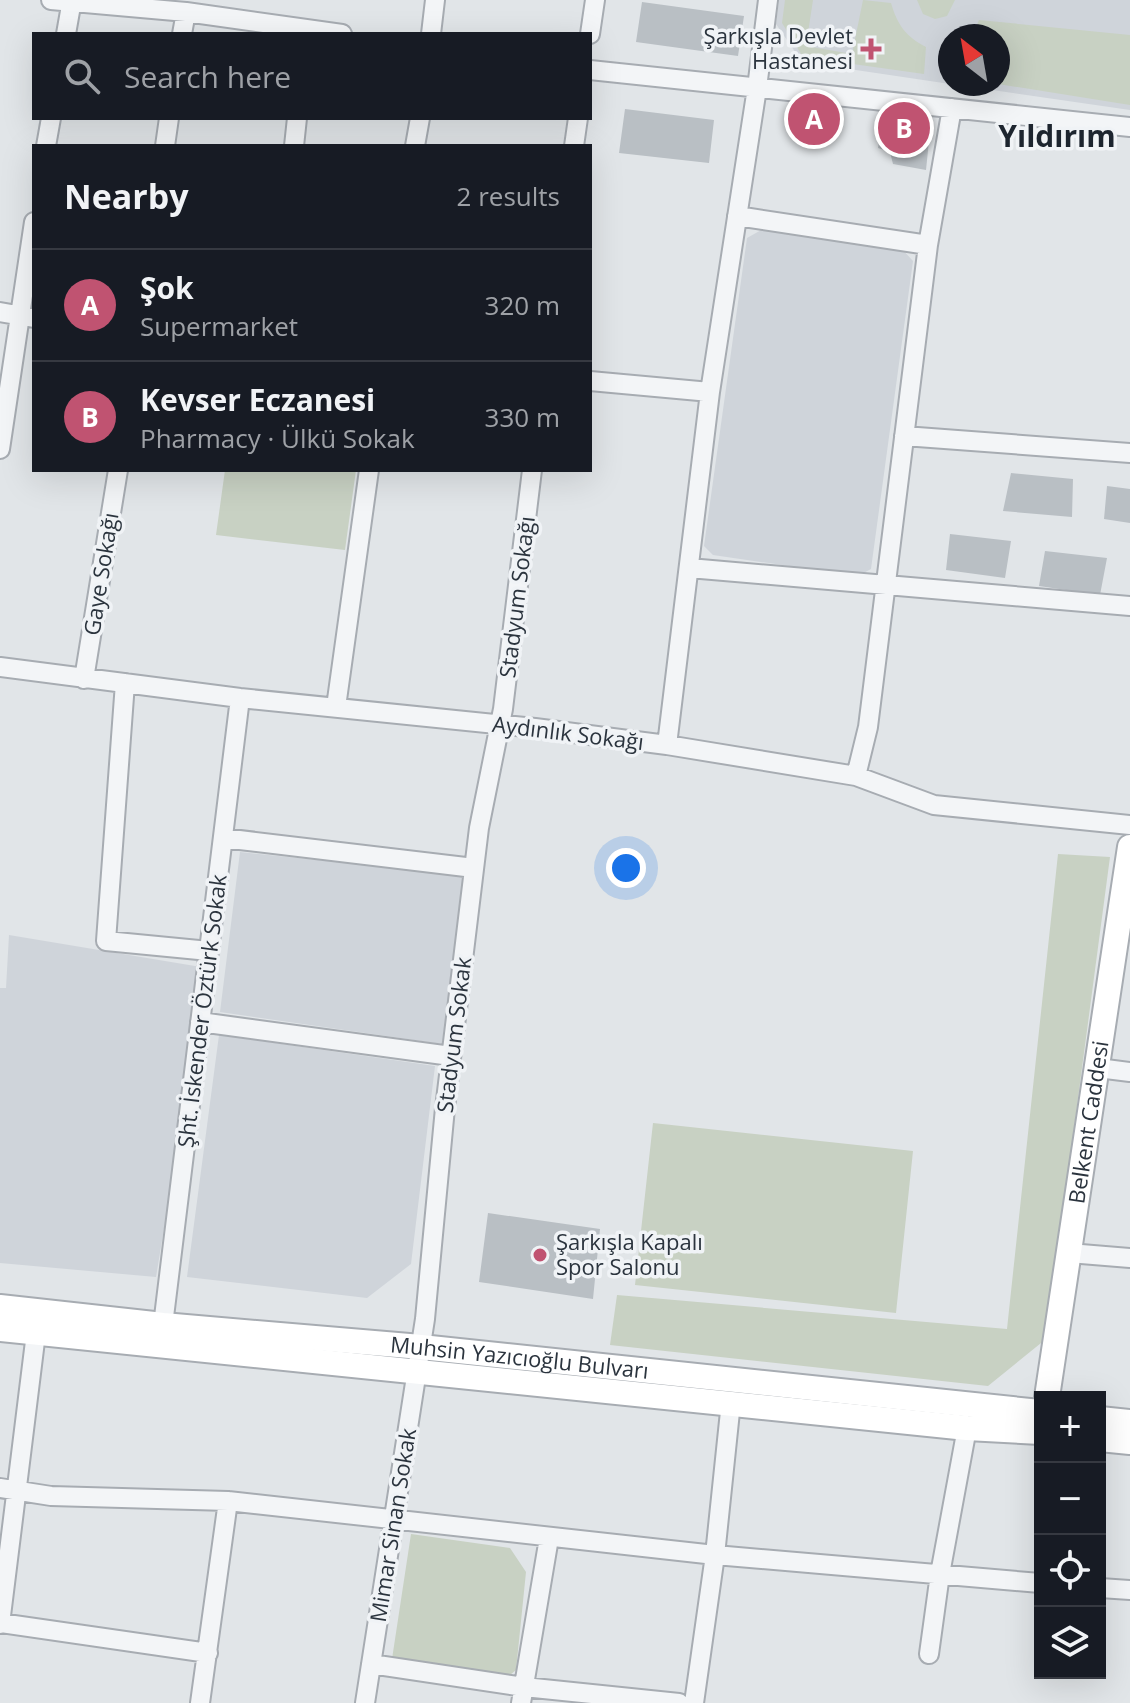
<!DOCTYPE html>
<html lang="en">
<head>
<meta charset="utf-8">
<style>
  :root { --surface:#171b24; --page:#20242c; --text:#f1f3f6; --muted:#9ea1a6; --line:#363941; --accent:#c05371 }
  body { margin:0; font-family:"Open Sans",sans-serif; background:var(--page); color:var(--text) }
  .controls { position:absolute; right:24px; bottom:24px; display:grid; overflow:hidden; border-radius:0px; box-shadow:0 8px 32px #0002 }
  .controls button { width:72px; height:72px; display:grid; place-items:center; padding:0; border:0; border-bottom:2px solid var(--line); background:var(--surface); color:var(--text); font:40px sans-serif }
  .compass { position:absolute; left:938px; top:24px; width:72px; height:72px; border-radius:50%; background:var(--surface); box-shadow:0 8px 32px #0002; rotate:329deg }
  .you { position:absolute; left:626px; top:868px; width:28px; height:28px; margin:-20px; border:6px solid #fff; border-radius:50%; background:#1a73e8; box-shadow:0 0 0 12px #1a73e833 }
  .badge { display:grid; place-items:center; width:52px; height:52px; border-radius:50%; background:var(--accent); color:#fff; font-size:26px; font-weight:700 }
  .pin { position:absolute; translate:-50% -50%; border:4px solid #fff; box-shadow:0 2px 8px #0006 }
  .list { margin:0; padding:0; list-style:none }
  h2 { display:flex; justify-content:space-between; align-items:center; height:104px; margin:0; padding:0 32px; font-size:34px }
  h2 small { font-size:26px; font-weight:400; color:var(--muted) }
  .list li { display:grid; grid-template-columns:52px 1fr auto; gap:24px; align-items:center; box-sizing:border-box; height:112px; padding:0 32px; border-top:2px solid var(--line) }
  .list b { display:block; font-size:30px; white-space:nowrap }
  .list p { margin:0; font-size:26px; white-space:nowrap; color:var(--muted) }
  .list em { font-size:26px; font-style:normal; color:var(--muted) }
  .icon { flex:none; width:44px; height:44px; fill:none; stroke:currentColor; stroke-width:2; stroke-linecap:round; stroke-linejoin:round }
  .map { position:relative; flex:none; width:1130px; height:1703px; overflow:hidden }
  .search { position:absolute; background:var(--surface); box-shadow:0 8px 32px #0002; left:32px; top:32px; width:560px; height:88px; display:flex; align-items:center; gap:20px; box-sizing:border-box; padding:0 28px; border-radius:0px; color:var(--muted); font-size:30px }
  .panel { position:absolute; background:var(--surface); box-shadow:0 8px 32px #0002; left:32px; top:144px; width:560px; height:328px; border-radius:0px }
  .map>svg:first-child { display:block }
  .built { fill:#cfd4da }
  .green { fill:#c8d1c3 }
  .building { fill:#b9bfc4 }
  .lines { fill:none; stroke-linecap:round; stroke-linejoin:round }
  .street-casing { stroke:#a7acb2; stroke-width:22 }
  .secondary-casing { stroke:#a7acb2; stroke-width:28 }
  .street { stroke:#f3f5f7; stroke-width:18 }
  .secondary { stroke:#fff; stroke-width:24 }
  .poi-dot { fill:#c05371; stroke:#f0f3f6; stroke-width:3 }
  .labels { text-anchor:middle; stroke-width:7; stroke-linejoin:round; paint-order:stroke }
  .poi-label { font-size:22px; fill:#2b343e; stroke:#f0f3f6; text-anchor:end }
  .street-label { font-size:22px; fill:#2b343e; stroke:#f0f3f6 }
  .district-label { font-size:30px; font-weight:bold; fill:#1d252f; stroke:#f0f3f6 }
</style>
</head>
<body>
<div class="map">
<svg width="1130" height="1703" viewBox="0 0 1130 1703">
  <rect width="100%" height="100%" fill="#e1e5e8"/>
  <path class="built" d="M 779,0 L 1130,0 L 1130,110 L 951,84 L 998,84 L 998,36 L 950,36 L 950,84 L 802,62 L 776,24 Z
    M 763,229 L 901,248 L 913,261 L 871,569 L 858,576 L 713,555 L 704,546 L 747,238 Z
    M 240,852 L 464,875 L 442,1044 L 220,1012 Z
    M 9,935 L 207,968 L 156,1277 L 0,1263 L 0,988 L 6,988 Z
    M 219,1035 L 435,1066 L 411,1264 L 367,1298 L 187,1277 Z"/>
  <path class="green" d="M 785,0 L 813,0 L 806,46 L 852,54 L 863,0 L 891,3 C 897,24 906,37 926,47 L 924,74 L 803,57 L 782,23 Z
    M 917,0 L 955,0 L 947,16 L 935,19 L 923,14 Z
    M 979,20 L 1130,35 L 1130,105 L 998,84 L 998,36 L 972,36 Z
    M 225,470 L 356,470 L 345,550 L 216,535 Z
    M 1058,854 L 1110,857 L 1046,1339 L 988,1386 L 610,1345 L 617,1295 L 1007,1329 Z
    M 653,1123 L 913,1151 L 896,1313 L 635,1285 Z
    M 411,1534 L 510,1548 L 526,1572 L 516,1670 L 510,1675 L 392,1659 Z"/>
  <path class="building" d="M 642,2 L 744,16 L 738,56 L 636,42 Z
    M 625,109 L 714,120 L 709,163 L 619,153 Z
    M 882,123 L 919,126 L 929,141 L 926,170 L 893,164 L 890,152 L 878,148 Z
    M 1011,473 L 1073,479 L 1072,517 L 1003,511 Z
    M 1107,486 L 1130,489 L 1130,523 L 1104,519 Z
    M 950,534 L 1011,541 L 1005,578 L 946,570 Z
    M 1045,551 L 1107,558 L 1100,595 L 1039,586 Z
    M 488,1213 L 600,1229 L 593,1299 L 479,1282 Z"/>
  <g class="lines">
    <defs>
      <path id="street" d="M 51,0 L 186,12 L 342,34
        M 66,34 L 72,0
        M 182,34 L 186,12
        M 431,34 L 435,0
        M 590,34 L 595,0
        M 590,70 L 1130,127
        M 46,146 L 51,118
        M 165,146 L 169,118
        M 294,146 L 297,118
        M 415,146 L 420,118
        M 574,146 L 578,118
        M 737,216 L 928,245
        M 0,312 L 34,318
        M 590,381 L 710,392
        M 904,436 L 1130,453
        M 0,449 L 34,222
        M 689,568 L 1130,606
        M 0,667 L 240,698 L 535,728 L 667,745 L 856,776 L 934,805 L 1130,825
        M 84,679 L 118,470
        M 125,683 L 106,941 L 209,951
        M 336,707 L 369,470
        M 667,745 L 710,392 L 757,88 L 768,0
        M 856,776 L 868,727 L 928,245 L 952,108
        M 223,838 L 474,868
        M 200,1022 L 451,1056
        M 1098,1068 L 1130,1072
        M 1069,1253 L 1130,1258
        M 163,1325 L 240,698
        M 0,1488 L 51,1496 L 228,1501 L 715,1555 L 1040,1583
        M 1100,1588 L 1130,1590
        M 0,1623 L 208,1653
        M 0,1624 L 36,1333
        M 929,1654 L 940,1574 L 967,1428
        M 371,1664 L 524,1687 L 679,1703
        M 200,1703 L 228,1501
        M 365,1703 L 425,1319 L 445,1108 L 479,828 L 503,709 L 532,470
        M 521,1703 L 549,1538
        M 694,1703 L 715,1555 L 731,1402"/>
      <g id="secondary">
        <path id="s1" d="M 0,1307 L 163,1325 L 421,1347 L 1040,1412"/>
        <path d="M 0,1329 L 967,1428 L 1040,1432"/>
        <path id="s2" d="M 1047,1397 L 1130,847"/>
        <path d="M 1100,1419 L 1130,1422"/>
        <path d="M 1100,1439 L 1130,1442"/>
      </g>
    </defs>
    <use href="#street" class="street-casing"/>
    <use href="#secondary" class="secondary-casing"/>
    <use href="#street" class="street"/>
    <use href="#secondary" class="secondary"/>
  </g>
  <g class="poi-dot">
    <path d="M867 37h8v8h8v8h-8v8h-8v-8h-8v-8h8z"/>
    <circle cx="540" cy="1255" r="8"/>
  </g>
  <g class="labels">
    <g class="poi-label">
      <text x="853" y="44">Şarkışla Devlet<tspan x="853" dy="25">Hastanesi</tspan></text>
      <text x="556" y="1250" text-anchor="start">Şarkışla Kapalı<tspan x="556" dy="25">Spor Salonu</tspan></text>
    </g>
    <g class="street-label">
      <text transform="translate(101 574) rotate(-81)" y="8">Gaye Sokağı</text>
      <text transform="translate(517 597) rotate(-83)" y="8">Stadyum Sokağı</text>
      <text transform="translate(568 733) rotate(7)" y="8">Aydınlık Sokağı</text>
      <text transform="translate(202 1011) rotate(-83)" y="8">Şht. İskender Öztürk Sokak</text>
      <text transform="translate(454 1035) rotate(-83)" y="8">Stadyum Sokak</text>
      <text dy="8" stroke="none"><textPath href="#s2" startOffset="278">Belkent Caddesi</textPath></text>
      <text dy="8" stroke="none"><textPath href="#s1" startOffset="522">Muhsin Yazıcıoğlu Bulvarı</textPath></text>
      <text transform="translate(393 1525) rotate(-81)" y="8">Mimar Sinan Sokak</text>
    </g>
    <g class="district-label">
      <text x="1057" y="147">Yıldırım</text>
    </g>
  </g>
</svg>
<div class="controls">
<button>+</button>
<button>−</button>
<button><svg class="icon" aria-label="locate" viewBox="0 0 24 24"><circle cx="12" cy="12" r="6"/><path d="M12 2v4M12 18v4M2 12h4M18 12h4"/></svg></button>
<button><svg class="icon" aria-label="layers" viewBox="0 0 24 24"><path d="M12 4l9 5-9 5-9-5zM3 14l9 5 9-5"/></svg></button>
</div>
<svg class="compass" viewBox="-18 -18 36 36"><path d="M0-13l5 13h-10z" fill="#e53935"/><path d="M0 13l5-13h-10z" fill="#9ea1a6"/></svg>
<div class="you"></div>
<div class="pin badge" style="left:814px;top:119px">A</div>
<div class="pin badge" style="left:904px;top:128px">B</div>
<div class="search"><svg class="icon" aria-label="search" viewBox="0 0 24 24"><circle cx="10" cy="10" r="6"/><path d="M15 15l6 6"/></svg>Search here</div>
<section class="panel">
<h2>Nearby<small>2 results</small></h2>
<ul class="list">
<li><span class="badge">A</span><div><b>Şok</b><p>Supermarket</p></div><em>320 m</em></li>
<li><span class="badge">B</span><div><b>Kevser Eczanesi</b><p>Pharmacy · Ülkü Sokak</p></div><em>330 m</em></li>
</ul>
</section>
</div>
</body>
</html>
